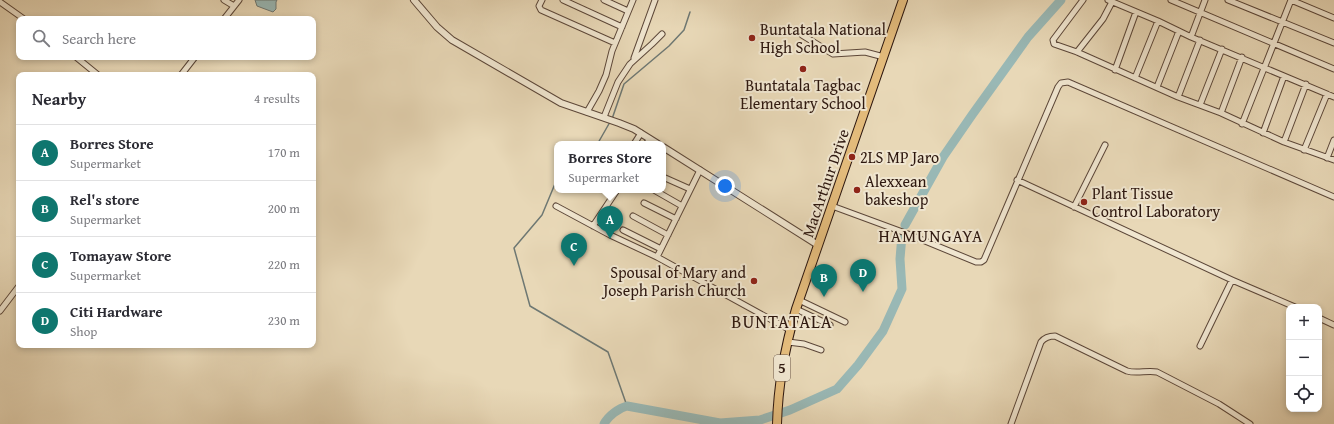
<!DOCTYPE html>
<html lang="en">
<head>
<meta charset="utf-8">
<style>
  :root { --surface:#fff; --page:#f2f2f3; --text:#2b2b33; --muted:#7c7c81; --line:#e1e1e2; --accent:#0f766e }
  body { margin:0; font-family:"Gentium Book Plus",serif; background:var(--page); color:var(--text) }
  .controls { position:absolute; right:12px; bottom:12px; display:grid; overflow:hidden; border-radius:8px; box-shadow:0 2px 6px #0003 }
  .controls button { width:36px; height:36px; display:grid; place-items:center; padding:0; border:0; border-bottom:1px solid var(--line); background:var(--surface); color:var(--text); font:20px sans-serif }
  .you { position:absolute; left:725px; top:186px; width:14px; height:14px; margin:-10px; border:3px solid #fff; border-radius:50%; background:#1a73e8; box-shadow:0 0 0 6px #1a73e833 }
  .badge { display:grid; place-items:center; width:26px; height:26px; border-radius:50%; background:var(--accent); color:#fff; font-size:13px; font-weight:700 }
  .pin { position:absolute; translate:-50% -33px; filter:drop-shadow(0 1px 2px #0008) }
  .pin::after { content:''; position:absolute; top:21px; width:14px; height:12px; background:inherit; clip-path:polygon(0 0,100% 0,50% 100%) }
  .popup { position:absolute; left:554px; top:141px; width:112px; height:52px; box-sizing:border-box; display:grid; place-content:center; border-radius:8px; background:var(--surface); filter:drop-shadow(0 1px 3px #0005); font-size:13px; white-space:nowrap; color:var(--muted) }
  .popup b { font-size:15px; color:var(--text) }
  .popup::after { content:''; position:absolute; left:50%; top:100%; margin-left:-8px; border:8px solid transparent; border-top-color:var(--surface) }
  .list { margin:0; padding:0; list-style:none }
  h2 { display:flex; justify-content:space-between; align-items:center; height:52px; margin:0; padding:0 16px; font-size:17px }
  h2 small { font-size:13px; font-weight:400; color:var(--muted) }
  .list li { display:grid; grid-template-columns:26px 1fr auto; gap:12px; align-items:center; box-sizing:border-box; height:56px; padding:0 16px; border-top:1px solid var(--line) }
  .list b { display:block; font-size:15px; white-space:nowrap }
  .list p { margin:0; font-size:13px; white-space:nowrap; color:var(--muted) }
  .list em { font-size:13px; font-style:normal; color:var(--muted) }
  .icon { flex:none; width:22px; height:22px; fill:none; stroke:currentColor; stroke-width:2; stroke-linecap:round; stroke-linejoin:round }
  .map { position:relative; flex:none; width:1334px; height:424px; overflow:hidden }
  .search { position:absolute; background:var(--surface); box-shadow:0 2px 6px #0003; left:16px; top:16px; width:300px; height:44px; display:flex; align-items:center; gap:10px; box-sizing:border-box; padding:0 14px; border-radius:8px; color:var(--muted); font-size:15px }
  .panel { position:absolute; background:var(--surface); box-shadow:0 2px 6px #0003; left:16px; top:72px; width:300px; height:276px; border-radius:8px }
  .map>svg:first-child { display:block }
  .water { fill:#99b8b5; stroke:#6e7873 }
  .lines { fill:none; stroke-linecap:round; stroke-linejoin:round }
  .stream { stroke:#6e7873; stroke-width:1.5 }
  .river { stroke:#99b8b5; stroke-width:9 }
  .minor-casing { stroke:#5c4739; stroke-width:7 }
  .tertiary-casing { stroke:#5c4739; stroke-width:8 }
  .primary-casing { stroke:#2d170f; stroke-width:10 }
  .minor { stroke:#f0e6d0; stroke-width:5 }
  .tertiary { stroke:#f0e6d0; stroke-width:6 }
  .primary { stroke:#e4bc7c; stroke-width:8 }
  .poi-dot { fill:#8f2418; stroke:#f0e6d0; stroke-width:1.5 }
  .labels { text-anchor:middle; stroke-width:4; stroke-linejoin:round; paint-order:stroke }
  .shield { fill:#f0e6d0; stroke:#685549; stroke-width:1 }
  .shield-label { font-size:15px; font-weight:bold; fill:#2d170f }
  .poi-label { font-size:16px; fill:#2d170f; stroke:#f0e6d0; text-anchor:start }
  .street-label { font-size:16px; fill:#2d170f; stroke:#f0e6d0 }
  .neighbourhood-label { font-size:17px; letter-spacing:1px; fill:#2d170f; stroke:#f0e6d0 }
  .quarter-label { font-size:18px; letter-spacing:1px; fill:#2d170f; stroke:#f0e6d0 }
</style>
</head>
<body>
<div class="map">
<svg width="1334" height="424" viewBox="0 0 1334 424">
  <rect width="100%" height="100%" fill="#e8d8b7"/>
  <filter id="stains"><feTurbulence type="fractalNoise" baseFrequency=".005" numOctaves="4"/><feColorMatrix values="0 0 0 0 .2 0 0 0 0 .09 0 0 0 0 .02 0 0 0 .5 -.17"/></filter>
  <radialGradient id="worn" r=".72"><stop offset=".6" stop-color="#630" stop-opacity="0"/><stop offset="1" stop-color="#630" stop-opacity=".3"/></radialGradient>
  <path class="water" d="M 255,0 L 277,0 L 276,2 L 276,9 L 273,12 L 257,6 Z"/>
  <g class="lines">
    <path class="stream" d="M 612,119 L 624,84 L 669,46 L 684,30 L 690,12
      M 596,144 L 598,143 L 610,122
      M 557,179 L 542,215 L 514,248 L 530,306 L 608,352 L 627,406"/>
    <path class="river" d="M 905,225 L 943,157 L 972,115 L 1028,37 L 1061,0
      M 604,424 C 608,416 619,408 627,406 L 720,423 L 760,420 L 790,410 L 837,389 L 858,365 L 883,331 L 902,289 L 900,259 L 902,235"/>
    <defs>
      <path id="minor" d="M 224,0 L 234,6
        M 542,0 L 539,6 L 541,10 L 615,43
        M 563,0 L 622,27
        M 604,0 L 628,11
        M 1083,0 L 1053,40 L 1054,44 L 1077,52 L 1178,97 L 1221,113 L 1284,142 L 1334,160
        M 1108,0 L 1158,21 L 1191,37 L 1334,97
        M 1171,0 L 1334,69
        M 1228,0 L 1334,43
        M 1291,0 L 1334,18
        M 0,2 L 24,19
        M 224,19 L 239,0
        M 802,35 L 833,54 L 865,52 L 884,57
        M 1191,37 L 1205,0
        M 1077,52 L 1103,19 L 1112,2
        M 76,57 L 98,75
        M 634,58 L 655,0
        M 1115,70 L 1136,12
        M 181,75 L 195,57
        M 1135,78 L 1158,21
        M 1157,87 L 1179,31
        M 1178,97 L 1200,40
        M 1200,105 L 1222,49
        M 587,112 L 599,91 L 606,75 L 612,51 L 633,0
        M 1221,113 L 1242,57
        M 604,117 L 618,82 L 630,64 L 652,44 L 662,34
        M 1242,124 L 1291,0
        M 1263,133 L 1284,76
        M 1284,142 L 1306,84
        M 634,144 L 641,133
        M 646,144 L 650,139
        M 1304,150 L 1327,94
        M 1327,158 L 1334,140
        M 663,177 L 690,189
        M 1017,180 L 1232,280 L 1295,307
        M 654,190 L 682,206
        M 644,203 L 676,219
        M 556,206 L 610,235 L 657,257 L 790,330
        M 832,206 L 908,234 L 976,262 L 981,262 L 984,260 L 1058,87 L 1061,83 L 1068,82 L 1334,197
        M 1074,207 L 1105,145
        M 633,216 L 668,235
        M 593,226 L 617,190
        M 623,230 L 661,249
        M 657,257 L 700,170
        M 799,300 L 845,322
        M 796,309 L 830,325
        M 0,311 L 19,286
        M 1319,318 L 1334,325
        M 788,342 L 804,344 L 821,350
        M 1200,346 L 1232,280
        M 1011,424 L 1041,342 C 1045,337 1049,336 1055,336 L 1127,371 C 1137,374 1147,370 1157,372 L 1219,404 L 1250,424"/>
      <path id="tertiary" d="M 414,0 L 437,27 L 452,40 L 561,103 L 619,123 L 634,129 L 658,144
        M 663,147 L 818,245"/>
      <path id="primary" d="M 777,424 C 778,385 785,347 796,309 L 903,0"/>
    </defs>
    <use href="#minor" class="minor-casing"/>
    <use href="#tertiary" class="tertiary-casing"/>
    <use href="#primary" class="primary-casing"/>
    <use href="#minor" class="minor"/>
    <use href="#tertiary" class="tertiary"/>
    <use href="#primary" class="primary"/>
  </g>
  <g class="poi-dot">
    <circle cx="752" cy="38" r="4"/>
    <circle cx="803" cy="69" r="4"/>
    <circle cx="852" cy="157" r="4"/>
    <circle cx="857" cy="190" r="4"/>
    <circle cx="1084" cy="202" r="4"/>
    <circle cx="754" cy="281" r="4"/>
  </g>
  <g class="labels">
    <rect class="shield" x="774" y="355" width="16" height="26" rx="3"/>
    <g class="shield-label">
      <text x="782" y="373">5</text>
    </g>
    <g class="poi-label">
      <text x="760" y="35">Buntatala National<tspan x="760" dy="18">High School</tspan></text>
      <text x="803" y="91" text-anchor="middle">Buntatala Tagbac<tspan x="803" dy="18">Elementary School</tspan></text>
      <text x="860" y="163">2LS MP Jaro</text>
      <text x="865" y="187">Alexxean<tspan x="865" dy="18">bakeshop</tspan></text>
      <text x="1092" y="199">Plant Tissue<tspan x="1092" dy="18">Control Laboratory</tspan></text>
      <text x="746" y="278" text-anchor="end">Spousal of Mary and<tspan x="746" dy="18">Joseph Parish Church</tspan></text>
    </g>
    <g class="street-label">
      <text transform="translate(825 183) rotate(-71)" y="6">MacArthur Drive</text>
    </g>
    <g class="neighbourhood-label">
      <text x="931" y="242">HAMUNGAYA</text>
    </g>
    <g class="quarter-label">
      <text x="782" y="328">BUNTATALA</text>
    </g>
  </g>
  <rect width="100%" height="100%" filter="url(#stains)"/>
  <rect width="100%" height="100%" fill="url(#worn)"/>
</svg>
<div class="controls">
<button>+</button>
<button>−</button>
<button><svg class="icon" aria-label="locate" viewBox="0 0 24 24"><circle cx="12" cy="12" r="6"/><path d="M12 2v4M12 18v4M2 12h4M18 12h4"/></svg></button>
</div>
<div class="you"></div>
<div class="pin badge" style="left:610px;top:239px">A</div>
<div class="popup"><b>Borres Store</b>Supermarket</div>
<div class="pin badge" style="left:824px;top:297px">B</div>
<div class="pin badge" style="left:574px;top:266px">C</div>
<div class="pin badge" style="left:863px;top:292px">D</div>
<div class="search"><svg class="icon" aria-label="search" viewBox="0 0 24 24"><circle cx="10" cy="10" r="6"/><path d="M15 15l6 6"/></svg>Search here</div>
<section class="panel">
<h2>Nearby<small>4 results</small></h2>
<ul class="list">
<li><span class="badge">A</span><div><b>Borres Store</b><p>Supermarket</p></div><em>170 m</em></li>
<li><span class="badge">B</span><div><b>Rel's store</b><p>Supermarket</p></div><em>200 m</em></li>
<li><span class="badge">C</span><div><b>Tomayaw Store</b><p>Supermarket</p></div><em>220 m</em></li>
<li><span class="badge">D</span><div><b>Citi Hardware</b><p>Shop</p></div><em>230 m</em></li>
</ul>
</section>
</div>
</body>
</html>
